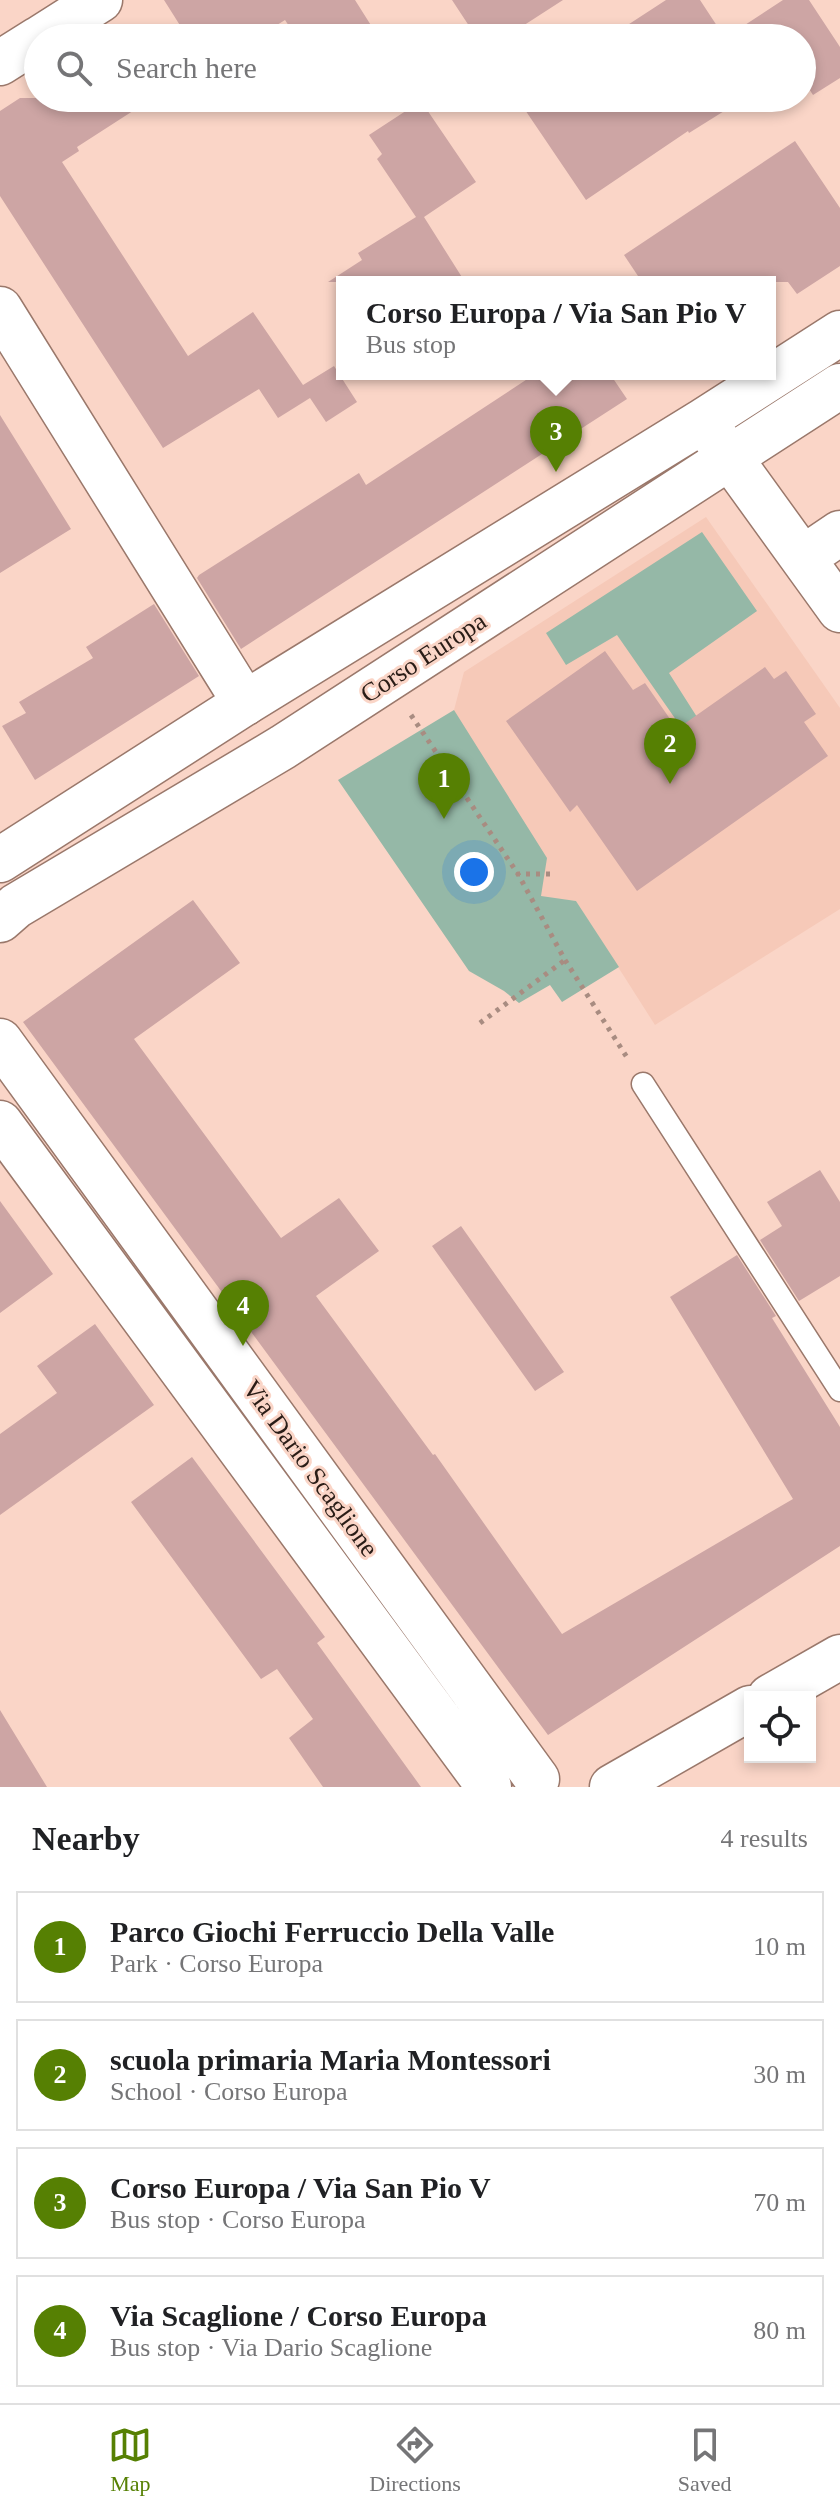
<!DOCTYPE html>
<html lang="en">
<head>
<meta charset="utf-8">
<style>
  :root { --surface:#fff; --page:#f2f2f2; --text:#202124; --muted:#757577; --line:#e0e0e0; --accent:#568003 }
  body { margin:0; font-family:Georgia,serif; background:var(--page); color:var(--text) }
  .controls { position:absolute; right:24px; bottom:24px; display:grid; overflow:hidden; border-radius:0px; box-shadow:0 4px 12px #0003 }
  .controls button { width:72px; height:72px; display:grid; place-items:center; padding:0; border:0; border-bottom:2px solid var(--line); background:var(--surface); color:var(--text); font:40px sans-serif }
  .you { position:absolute; left:474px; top:872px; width:28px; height:28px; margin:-20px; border:6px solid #fff; border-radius:50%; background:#1a73e8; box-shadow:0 0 0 12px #1a73e833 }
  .badge { display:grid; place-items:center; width:52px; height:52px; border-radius:50%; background:var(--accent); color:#fff; font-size:26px; font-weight:700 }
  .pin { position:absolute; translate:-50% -66px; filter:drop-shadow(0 2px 4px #0008) }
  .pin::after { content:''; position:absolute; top:42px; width:28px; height:24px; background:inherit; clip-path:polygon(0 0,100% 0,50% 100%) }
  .popup { position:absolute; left:336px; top:276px; width:440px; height:104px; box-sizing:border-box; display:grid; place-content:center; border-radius:0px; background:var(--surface); filter:drop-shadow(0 2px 6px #0005); font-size:26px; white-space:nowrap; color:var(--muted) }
  .popup b { font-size:30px; color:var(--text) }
  .popup::after { content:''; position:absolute; left:50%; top:100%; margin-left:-16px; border:16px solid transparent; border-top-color:var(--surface) }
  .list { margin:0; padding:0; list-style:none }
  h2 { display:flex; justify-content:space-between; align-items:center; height:104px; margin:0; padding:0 32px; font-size:34px }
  h2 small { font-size:26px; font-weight:400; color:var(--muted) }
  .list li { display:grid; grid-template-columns:52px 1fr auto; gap:24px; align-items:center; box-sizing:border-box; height:112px; margin:0 16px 16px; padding:0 16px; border:2px solid var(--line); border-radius:0px }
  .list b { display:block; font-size:30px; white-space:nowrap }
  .list p { margin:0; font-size:26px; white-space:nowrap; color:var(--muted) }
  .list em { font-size:26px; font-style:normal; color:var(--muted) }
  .icon { flex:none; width:44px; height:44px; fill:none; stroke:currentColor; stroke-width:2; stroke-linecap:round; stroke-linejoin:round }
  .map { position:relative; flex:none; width:840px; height:1787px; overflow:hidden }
  .search { position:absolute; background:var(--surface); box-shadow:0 4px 12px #0003; left:24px; right:24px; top:24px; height:88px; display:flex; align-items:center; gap:20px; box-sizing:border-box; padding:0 28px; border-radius:44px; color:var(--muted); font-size:30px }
  .sheet { height:616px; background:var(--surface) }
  nav { display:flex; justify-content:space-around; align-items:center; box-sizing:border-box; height:112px; border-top:2px solid var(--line); background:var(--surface); font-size:22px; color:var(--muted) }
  nav a { display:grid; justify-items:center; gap:4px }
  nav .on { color:var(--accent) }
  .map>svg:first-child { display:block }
  .built { fill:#f6c9b8 }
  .green { fill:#95b8a7 }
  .building { fill:#cda5a4 }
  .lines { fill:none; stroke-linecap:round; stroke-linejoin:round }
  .lane-casing { stroke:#9a786b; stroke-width:25 }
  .street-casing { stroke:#9a786b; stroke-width:47 }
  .secondary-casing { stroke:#9a786b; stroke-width:47 }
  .path { stroke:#a88c81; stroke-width:5; stroke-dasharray:4 6; stroke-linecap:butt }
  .lane { stroke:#fff; stroke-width:22 }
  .street { stroke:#fff; stroke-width:44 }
  .secondary { stroke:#fff; stroke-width:44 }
  .labels { text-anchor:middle; stroke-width:6; stroke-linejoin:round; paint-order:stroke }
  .street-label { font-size:26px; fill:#291c16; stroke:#fad5c7 }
</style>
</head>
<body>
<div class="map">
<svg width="840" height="1787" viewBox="0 0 840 1787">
  <rect width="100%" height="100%" fill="#fad5c7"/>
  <path class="built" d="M 706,517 L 840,708 L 840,909 L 655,1025 L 576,901 L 541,897 L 454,710 L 464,672 Z"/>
  <path class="green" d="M 702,532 L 757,611 L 669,673 L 697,717 L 681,727 L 617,635 L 566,665 L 546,633 Z
    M 454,710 L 547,858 L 541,896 L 576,901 L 619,967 L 562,1002 L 550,985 L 519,1003 L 504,991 L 469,971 L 338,780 Z"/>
  <path class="building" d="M 164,0 L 355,0 L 379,38 L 297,38 L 285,20 L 256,38 L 188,38 Z
    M 452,0 L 563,0 L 504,38 L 477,38 Z
    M 666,0 L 700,0 L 725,38 L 783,0 L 809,0 L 840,47 L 840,78 L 813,95 L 802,78 L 802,38 L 629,38 L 623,28 Z
    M 20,98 L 153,98 L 77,147 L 79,151 L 62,162 L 188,356 L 253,312 L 303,385 L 334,366 L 357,402 L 326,422 L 310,398 L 278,418 L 259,389 L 163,448 L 0,196 L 0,111 Z
    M 517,98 L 745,98 L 689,133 L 688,131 L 586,200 Z
    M 421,101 L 476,182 L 424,217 L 465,282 L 328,282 L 362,260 L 358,253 L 416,217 L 377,159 L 382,154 L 369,135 Z
    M 795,141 L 840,208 L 840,266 L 797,294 L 788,282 L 642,282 L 624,255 Z
    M 535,374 L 610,374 L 627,399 L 241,649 L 197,578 L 199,575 L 359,473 L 366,485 Z
    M 0,415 L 71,529 L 0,573 Z
    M 154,604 L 199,676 L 35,780 L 2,726 L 26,713 L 19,702 L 93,658 L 86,647 Z
    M 605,651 L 633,690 L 645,683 L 677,729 L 765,667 L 774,679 L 786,671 L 816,714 L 804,722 L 828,756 L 637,891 L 577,805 L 570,812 L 506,721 Z
    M 193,900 L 240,963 L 134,1039 L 281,1238 L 339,1198 L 379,1251 L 316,1296 L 433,1455 L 435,1454 L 562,1634 L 793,1499 L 670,1297 L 737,1255 L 776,1316 L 772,1318 L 840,1427 L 840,1546 L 548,1735 L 23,1022 Z
    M 820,1170 L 840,1202 L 840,1276 L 799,1301 L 760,1240 L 782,1226 L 767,1202 Z
    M 0,1201 L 53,1274 L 0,1313 Z
    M 461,1226 L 564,1372 L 535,1391 L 432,1246 Z
    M 95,1324 L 154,1405 L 0,1515 L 0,1434 L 57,1393 L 37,1366 Z
    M 192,1457 L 325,1637 L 317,1643 L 421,1787 L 323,1787 L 289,1738 L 313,1719 L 277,1669 L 261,1679 L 131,1502 Z
    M 0,1710 L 47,1787 L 0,1787 Z"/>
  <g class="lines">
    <defs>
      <path id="lane" d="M 643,1084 L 840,1390"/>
      <path id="street" d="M 40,38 L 100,0
        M 0,63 L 38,39
        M 0,309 L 245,703
        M 707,426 L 840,610
        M 803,558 L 840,533
        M 0,1041 L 537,1779
        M 0,1123 L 489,1787
        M 770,1697 L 840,1657
        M 612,1787 L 750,1708"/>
      <path id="secondary" d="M 0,860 L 245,703 L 703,421 L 840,333
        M 0,920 L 16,906 L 283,747 L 840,386"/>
    </defs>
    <use href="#lane" class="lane-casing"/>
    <use href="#street" class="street-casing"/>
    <use href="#secondary" class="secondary-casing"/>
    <path class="path" d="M 411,715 L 518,874
      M 550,874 L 518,874 L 565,960 L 628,1059
      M 480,1023 L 565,960"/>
    <use href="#lane" class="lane"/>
    <use href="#street" class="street"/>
    <use href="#secondary" class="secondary"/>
  </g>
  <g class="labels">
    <g class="street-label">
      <text transform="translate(423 657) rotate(-33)" y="9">Corso Europa</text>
      <text transform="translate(311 1468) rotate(54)" y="9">Via Dario Scaglione</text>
    </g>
  </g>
</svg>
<div class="controls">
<button><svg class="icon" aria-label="locate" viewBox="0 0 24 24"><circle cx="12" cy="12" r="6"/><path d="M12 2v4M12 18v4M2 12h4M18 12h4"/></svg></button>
</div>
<div class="you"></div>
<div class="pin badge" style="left:444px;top:819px">1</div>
<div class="pin badge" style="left:670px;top:784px">2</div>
<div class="pin badge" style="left:556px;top:472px">3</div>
<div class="popup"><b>Corso Europa / Via San Pio V</b>Bus stop</div>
<div class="pin badge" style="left:243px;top:1346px">4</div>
<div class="search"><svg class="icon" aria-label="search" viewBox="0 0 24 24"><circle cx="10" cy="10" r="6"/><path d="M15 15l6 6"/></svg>Search here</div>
</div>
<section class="sheet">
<h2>Nearby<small>4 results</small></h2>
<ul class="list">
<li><span class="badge">1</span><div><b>Parco Giochi Ferruccio Della Valle</b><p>Park · Corso Europa</p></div><em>10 m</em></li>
<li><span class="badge">2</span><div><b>scuola primaria Maria Montessori</b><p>School · Corso Europa</p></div><em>30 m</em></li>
<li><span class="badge">3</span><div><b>Corso Europa / Via San Pio V</b><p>Bus stop · Corso Europa</p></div><em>70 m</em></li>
<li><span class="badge">4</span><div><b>Via Scaglione / Corso Europa</b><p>Bus stop · Via Dario Scaglione</p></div><em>80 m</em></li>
</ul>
</section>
<nav>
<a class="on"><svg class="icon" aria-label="map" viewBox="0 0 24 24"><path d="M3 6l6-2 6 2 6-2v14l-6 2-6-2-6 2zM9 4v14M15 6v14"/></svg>Map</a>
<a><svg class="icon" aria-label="directions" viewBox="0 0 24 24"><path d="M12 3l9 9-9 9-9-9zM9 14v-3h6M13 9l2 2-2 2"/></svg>Directions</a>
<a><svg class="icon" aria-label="saved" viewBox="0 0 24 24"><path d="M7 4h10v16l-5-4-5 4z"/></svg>Saved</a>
</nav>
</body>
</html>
